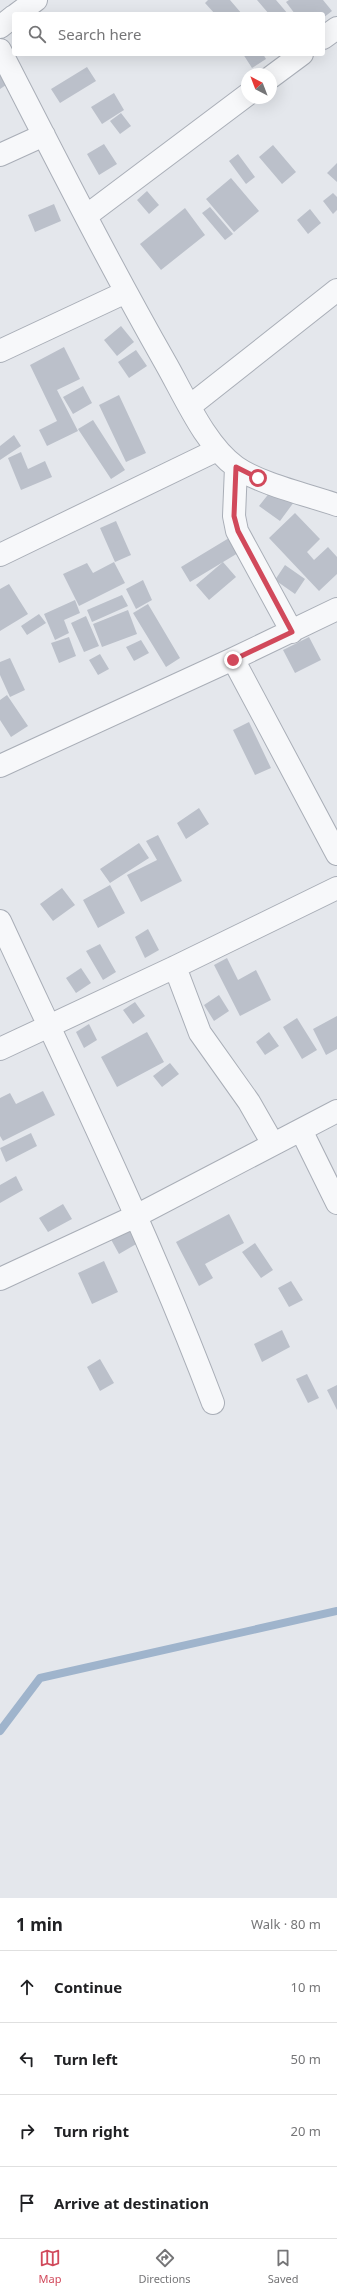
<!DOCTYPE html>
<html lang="en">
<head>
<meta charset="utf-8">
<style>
  :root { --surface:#fff; --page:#f6f6f6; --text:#202124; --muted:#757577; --line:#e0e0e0; --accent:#d1495b }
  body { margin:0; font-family:"Noto Sans",sans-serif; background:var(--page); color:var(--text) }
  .compass { position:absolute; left:241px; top:68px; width:36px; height:36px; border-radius:50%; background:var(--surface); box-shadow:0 4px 16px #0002; rotate:318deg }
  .stop { position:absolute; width:12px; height:12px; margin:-9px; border:3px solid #d1495b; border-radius:50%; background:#fff }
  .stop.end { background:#d1495b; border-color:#fff; box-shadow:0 1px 4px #0008 }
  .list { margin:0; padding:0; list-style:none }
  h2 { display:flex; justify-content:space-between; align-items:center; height:52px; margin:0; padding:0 16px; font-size:17px }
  h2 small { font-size:13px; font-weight:400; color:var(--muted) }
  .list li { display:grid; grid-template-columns:26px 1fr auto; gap:12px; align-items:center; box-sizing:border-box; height:72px; padding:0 16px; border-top:1px solid var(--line) }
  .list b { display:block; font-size:15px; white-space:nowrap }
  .list em { font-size:13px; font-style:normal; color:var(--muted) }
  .icon { flex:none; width:22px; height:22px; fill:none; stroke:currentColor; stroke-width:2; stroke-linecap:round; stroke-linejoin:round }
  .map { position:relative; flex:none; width:337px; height:1898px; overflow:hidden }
  .search { position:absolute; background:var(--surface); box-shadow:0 4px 16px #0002; left:12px; right:12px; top:12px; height:44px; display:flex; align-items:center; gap:10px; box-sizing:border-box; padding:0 14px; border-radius:4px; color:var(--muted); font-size:15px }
  .sheet { height:340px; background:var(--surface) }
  nav { display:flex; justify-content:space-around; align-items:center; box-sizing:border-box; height:56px; border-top:1px solid var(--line); background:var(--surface); font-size:11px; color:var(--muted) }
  nav a { display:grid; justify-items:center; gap:2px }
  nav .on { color:var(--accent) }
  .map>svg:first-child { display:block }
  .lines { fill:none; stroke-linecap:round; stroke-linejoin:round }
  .stream { stroke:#9fb4cc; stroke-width:8 }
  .building { fill:#bbc0ca }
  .street-casing { stroke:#a9aeb7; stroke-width:24 }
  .street { stroke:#f7f8fa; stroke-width:22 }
  .route { stroke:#d1495b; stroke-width:5 }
</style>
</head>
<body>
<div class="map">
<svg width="337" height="1898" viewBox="0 0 337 1898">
  <rect width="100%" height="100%" fill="#e4e7ec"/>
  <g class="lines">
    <path class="stream" d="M 0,1731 L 40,1678 L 337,1611"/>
  </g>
  <path class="building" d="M 208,0 L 230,0 L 242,14 L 215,14 L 205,3 Z
    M 257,0 L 276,0 L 288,14 L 269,14 Z
    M 289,0 L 323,0 L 332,11 L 323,18 L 323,14 L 295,14 L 286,2 Z
    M 243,54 L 263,54 L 266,59 L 252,68 Z
    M 87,67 L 96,81 L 60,103 L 51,89 Z
    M 0,70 L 9,83 L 0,89 Z
    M 114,93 L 124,110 L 102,124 L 91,107 Z
    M 121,113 L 131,126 L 120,134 L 110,121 Z
    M 104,144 L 117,164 L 99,175 L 87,154 Z
    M 273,145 L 296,172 L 282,184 L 259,157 Z
    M 238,154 L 255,177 L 246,184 L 229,161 Z
    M 337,163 L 337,182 L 327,173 Z
    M 231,178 L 259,211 L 234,232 L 206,199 Z
    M 147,191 L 159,205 L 149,214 L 137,200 Z
    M 333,193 L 337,197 L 337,210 L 333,214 L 323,201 Z
    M 54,204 L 61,221 L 35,232 L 28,215 Z
    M 210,207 L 233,234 L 225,240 L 202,213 Z
    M 185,208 L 205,235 L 161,270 L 140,244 Z
    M 310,209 L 321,223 L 308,234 L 297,220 Z
    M 121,326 L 134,342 L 117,356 L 104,340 Z
    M 64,347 L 80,379 L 57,390 L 78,431 L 47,446 L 39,430 L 57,421 L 30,365 Z
    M 136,350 L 147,366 L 129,378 L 118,362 Z
    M 83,386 L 92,403 L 73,414 L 63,397 Z
    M 119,395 L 146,453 L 126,462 L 99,405 Z
    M 93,420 L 125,470 L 111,479 L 78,429 Z
    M 14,435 L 21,446 L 0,460 L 0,446 Z
    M 21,452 L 28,469 L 45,461 L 52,477 L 21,490 L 8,458 Z
    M 274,487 L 294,502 L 280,521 L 259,506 Z
    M 295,513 L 320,539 L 307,552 L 314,560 L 328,547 L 337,557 L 337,574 L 319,591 L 269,538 Z
    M 116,521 L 131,555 L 115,562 L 100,528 Z
    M 229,538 L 238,553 L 190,582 L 181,567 Z
    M 114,562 L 125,583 L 79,606 L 63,574 L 87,563 L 93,573 Z
    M 223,562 L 236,577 L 209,600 L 196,585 Z
    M 285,565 L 305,579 L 295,594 L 275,580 Z
    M 143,580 L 152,600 L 136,609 L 126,589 Z
    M 9,584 L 28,614 L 0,631 L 0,589 Z
    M 122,595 L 128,606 L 92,622 L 87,610 Z
    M 75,600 L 80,613 L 64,620 L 69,633 L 55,640 L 44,614 Z
    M 148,604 L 180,658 L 166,667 L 133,613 Z
    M 128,610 L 137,634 L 102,647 L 93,624 Z
    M 39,614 L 46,623 L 27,635 L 21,626 Z
    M 86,616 L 99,646 L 84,652 L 71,623 Z
    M 69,637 L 76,656 L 59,663 L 51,643 Z
    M 309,637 L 321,660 L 295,673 L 283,650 Z
    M 141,640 L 149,653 L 134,661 L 126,647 Z
    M 100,654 L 109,669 L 98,675 L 89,660 Z
    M 10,658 L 25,690 L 10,697 L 0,675 L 0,662 Z
    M 7,695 L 28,726 L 11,737 L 0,720 L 0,700 Z
    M 249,722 L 271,768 L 255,775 L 233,730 Z
    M 199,808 L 209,824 L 186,839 L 177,823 Z
    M 158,835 L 182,881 L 141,902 L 127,875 L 157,860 L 146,841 Z
    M 139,843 L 149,858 L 110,883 L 100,869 Z
    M 110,885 L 125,913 L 98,928 L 83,900 Z
    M 62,888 L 75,905 L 53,921 L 40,904 Z
    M 148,929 L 159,950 L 145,958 L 135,937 Z
    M 100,944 L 116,972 L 103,980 L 86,951 Z
    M 227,958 L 238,980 L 256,970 L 271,1000 L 240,1016 L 214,965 Z
    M 81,968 L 91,983 L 76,993 L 66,978 Z
    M 219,995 L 229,1011 L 214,1021 L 204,1005 Z
    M 135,1002 L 145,1016 L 133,1024 L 123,1010 Z
    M 337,1016 L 337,1049 L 326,1055 L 313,1029 Z
    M 297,1018 L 317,1050 L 302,1059 L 283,1027 Z
    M 89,1024 L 97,1040 L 84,1048 L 76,1032 Z
    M 147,1032 L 164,1062 L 117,1087 L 101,1057 Z
    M 269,1032 L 279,1046 L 265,1055 L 256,1042 Z
    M 170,1063 L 179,1074 L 162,1087 L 153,1076 Z
    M 43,1091 L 55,1115 L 3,1141 L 0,1136 L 0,1098 L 10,1093 L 16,1104 Z
    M 31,1133 L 37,1146 L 6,1162 L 0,1148 Z
    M 16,1176 L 23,1190 L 0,1203 L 0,1185 Z
    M 63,1204 L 72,1219 L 48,1232 L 39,1218 Z
    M 229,1214 L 244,1243 L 205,1264 L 213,1278 L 199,1286 L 176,1242 Z
    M 127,1223 L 138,1243 L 119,1254 L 108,1234 Z
    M 255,1243 L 273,1270 L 261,1278 L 242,1252 Z
    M 104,1261 L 118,1292 L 92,1304 L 78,1273 Z
    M 291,1281 L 303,1300 L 289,1307 L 278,1288 Z
    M 282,1330 L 290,1347 L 262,1362 L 254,1344 Z
    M 100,1359 L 114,1383 L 100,1391 L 87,1367 Z
    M 307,1374 L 319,1398 L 308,1403 L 296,1379 Z
    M 337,1385 L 337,1410 L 327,1390 Z"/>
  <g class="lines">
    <defs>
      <path id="street" d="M 17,14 L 36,0
        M 0,27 L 14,16
        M 323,38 L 337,28
        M 0,50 C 54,155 107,260 165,362 C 184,395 205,445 236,467 C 260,484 308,495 337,505
        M 271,77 L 302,54
        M 0,155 L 44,135
        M 86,216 L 247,95
        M 0,351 L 126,292
        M 190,406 L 337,290
        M 236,467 L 234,516 L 237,531 L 292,632
        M 0,555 L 217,450
        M 233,659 L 337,854
        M 0,766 L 233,659 L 337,609
        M 0,921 C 74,1081 151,1239 213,1403
        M 175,967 L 200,1033 L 249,1102 L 273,1144
        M 0,1049 L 175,967 L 337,888
        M 301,1130 L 337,1203
        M 0,1279 L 136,1216 L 337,1111"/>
    </defs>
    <use href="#street" class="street-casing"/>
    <use href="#street" class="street"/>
  </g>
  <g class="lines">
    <path class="route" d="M 233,660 L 292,632 L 238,531 L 234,516 L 236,467 L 258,478"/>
  </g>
</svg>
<svg class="compass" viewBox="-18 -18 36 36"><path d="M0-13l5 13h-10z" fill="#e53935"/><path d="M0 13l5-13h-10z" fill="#757577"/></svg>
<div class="stop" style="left:258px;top:478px"></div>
<div class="stop end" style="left:233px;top:660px"></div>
<div class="search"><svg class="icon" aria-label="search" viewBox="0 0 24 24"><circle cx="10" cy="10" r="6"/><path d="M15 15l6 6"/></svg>Search here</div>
</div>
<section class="sheet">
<h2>1 min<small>Walk · 80 m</small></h2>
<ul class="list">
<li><svg class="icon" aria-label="ahead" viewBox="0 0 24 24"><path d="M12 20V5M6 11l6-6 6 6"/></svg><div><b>Continue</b></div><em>10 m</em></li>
<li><svg class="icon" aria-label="left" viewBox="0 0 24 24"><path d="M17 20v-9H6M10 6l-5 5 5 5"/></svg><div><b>Turn left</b></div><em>50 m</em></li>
<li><svg class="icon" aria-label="right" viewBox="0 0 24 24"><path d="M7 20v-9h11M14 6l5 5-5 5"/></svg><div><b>Turn right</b></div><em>20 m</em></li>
<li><svg class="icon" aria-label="arrive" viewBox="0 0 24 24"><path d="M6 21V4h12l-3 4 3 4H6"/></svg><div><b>Arrive at destination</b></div></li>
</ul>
</section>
<nav>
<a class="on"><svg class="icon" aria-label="map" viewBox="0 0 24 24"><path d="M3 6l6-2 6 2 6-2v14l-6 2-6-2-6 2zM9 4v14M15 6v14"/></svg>Map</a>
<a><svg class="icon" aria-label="directions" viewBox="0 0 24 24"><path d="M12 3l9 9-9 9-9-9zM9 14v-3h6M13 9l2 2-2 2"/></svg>Directions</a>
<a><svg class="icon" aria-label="saved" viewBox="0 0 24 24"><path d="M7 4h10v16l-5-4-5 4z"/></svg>Saved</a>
</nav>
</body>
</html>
